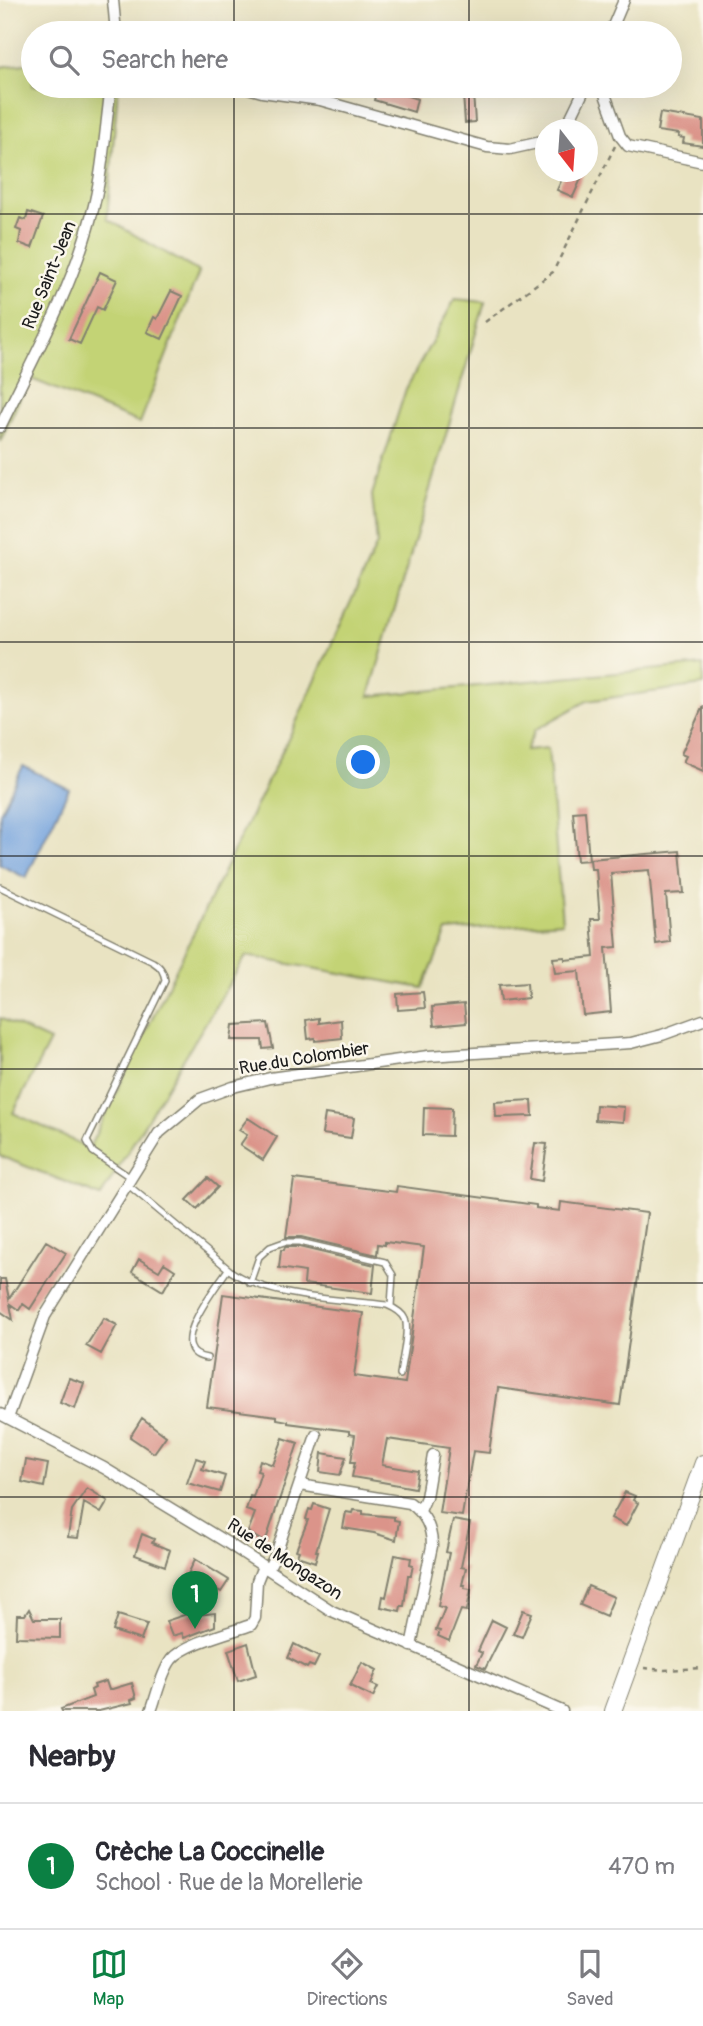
<!DOCTYPE html>
<html lang="en">
<head>
<meta charset="utf-8">
<style>
  :root { --surface:#fff; --page:#f2f2f3; --text:#2b2b33; --muted:#7c7c81; --line:#e1e1e2; --accent:#0b8043 }
  body { margin:0; font-family:Pangolin,sans-serif; background:var(--page); color:var(--text) }
  .compass { position:absolute; left:535px; top:119px; width:63px; height:63px; border-radius:50%; background:var(--surface); box-shadow:0 7px 28px #0002; rotate:163deg }
  .you { position:absolute; left:364px; top:763px; width:24px; height:24px; margin:-18px; border:5px solid #fff; border-radius:50%; background:#1a73e8; box-shadow:0 0 0 10px #1a73e833 }
  .badge { display:grid; place-items:center; width:46px; height:46px; border-radius:50%; background:var(--accent); color:#fff; font-size:23px; font-weight:700 }
  .pin { position:absolute; translate:-50% -58px; filter:drop-shadow(0 2px 4px #0008) }
  .pin::after { content:''; position:absolute; top:37px; width:24px; height:21px; background:inherit; clip-path:polygon(0 0,100% 0,50% 100%) }
  .list { margin:0; padding:0; list-style:none }
  h2 { display:flex; justify-content:space-between; align-items:center; height:91px; margin:0; padding:0 28px; font-size:30px }
  h2 small { font-size:23px; font-weight:400; color:var(--muted) }
  .list li { display:grid; grid-template-columns:46px 1fr auto; gap:21px; align-items:center; box-sizing:border-box; height:126px; padding:0 28px; border-top:2px solid var(--line) }
  .list b { display:block; font-size:26px; white-space:nowrap }
  .list p { margin:0; font-size:23px; white-space:nowrap; color:var(--muted) }
  .list em { font-size:23px; font-style:normal; color:var(--muted) }
  .icon { flex:none; width:38px; height:38px; fill:none; stroke:currentColor; stroke-width:2; stroke-linecap:round; stroke-linejoin:round }
  .map { position:relative; flex:none; width:703px; height:1711px; overflow:hidden }
  .search { position:absolute; background:var(--surface); box-shadow:0 7px 28px #0002; left:21px; right:21px; top:21px; height:77px; display:flex; align-items:center; gap:18px; box-sizing:border-box; padding:0 24px; border-radius:38px; color:var(--muted); font-size:26px }
  .sheet { height:217px; background:var(--surface) }
  nav { display:flex; justify-content:space-around; align-items:center; box-sizing:border-box; height:98px; border-top:2px solid var(--line); background:var(--surface); font-size:19px; color:var(--muted) }
  nav a { display:grid; justify-items:center; gap:4px }
  nav .on { color:var(--accent) }
  .map>svg:first-child { display:block }
  .green { fill:#c3d375; stroke:#707848; stroke-width:2 }
  .water { fill:#74a3dd; stroke:#48607c; stroke-width:2 }
  .building { fill:#db948a }
  .lines { fill:none; stroke-linecap:round; stroke-linejoin:round }
  .lane-casing { stroke:#82806f; stroke-width:8 }
  .street-casing { stroke:#82806f; stroke-width:13 }
  .secondary-casing { stroke:#82806f; stroke-width:18 }
  .path { stroke:#82806f; stroke-width:2.5; stroke-dasharray:5 5; stroke-linecap:butt }
  .lane { stroke:#fff; stroke-width:5 }
  .street { stroke:#fff; stroke-width:10 }
  .secondary { stroke:#fff; stroke-width:16 }
  .grid { fill:none; stroke:#1c1c1c; stroke-width:2; stroke-opacity:0.55 }
  .labels { text-anchor:middle; stroke-width:5; stroke-linejoin:round; paint-order:stroke }
  .street-label { font-size:18px; fill:#1c1c1c; stroke:#fbf7ec }
</style>
</head>
<body>
<div class="map">
<svg width="703" height="1711" viewBox="0 0 703 1711">
  <rect width="100%" height="100%" fill="#fbf7ec"/>
  <filter id="ink" filterUnits="userSpaceOnUse"><feTurbulence type="fractalNoise" baseFrequency=".0143" numOctaves="2"/><feDisplacementMap in="SourceGraphic" scale="14" xChannelSelector="R" yChannelSelector="G"/><feConvolveMatrix kernelMatrix="1 2 1 2 8 2 1 2 1" color-interpolation-filters="sRGB"/></filter>
  <filter id="wash" filterUnits="userSpaceOnUse"><feTurbulence type="fractalNoise" baseFrequency=".00686" numOctaves="4" result="noise"/><feDisplacementMap in="SourceGraphic" scale="28" xChannelSelector="R" yChannelSelector="G"/><feGaussianBlur stdDeviation="1.57" result="paint"/><feColorMatrix in="noise" values="0 0 0 0 0 0 0 0 0 0 0 0 0 0 0 0 0 1.4 0 .05"/><feComposite in="paint" operator="in"/></filter>
  <g filter="url(#wash)">
    <rect width="100%" height="100%" fill="#e9e3c2"/>
    <path class="green" d="M 33,63 L 33,86 L 118,86 L 107,219 L 199,272 L 140,423 L 29,378 L 0,442 L 0,67 Z
      M 455,299 L 485,302 L 369,696 L 703,665 L 703,685 L 587,701 L 535,730 L 526,750 L 548,748 L 562,922 L 447,931 L 423,988 L 246,956 L 101,1196 L 0,1156 L 0,1018 L 50,1041 L 13,1113 L 89,1148 L 294,727 L 377,544 L 372,495 L 406,389 Z"/>
    <path class="water" d="M 23,766 L 69,789 L 26,878 L 0,865 L 0,813 Z"/>
    <g id="blocks">
      <path class="building" d="M 378,86 L 392,86 L 390,90 L 417,99 L 414,112 L 374,100 Z
        M 473,93 L 475,122 L 465,123 L 463,94 Z
        M 660,113 L 703,120 L 703,146 L 683,143 L 684,138 L 678,137 L 679,134 L 657,131 Z
        M 565,172 L 584,172 L 573,197 L 557,190 Z
        M 28,212 L 43,217 L 32,248 L 19,243 L 21,231 L 16,229 L 20,218 L 26,220 Z
        M 100,272 L 117,280 L 103,310 L 97,307 L 80,344 L 69,339 Z
        M 171,291 L 182,296 L 162,339 L 147,332 L 154,317 L 157,319 Z
        M 703,706 L 703,771 L 683,762 L 686,756 L 681,754 Z
        M 585,811 L 589,860 L 577,861 L 573,812 Z
        M 680,851 L 684,893 L 666,894 L 670,942 L 656,944 L 649,870 L 611,873 L 617,947 L 606,948 L 611,1012 L 583,1015 L 579,971 L 555,973 L 553,958 L 565,957 L 565,960 L 594,957 L 591,919 L 600,919 L 596,869 L 591,869 L 590,859 Z
        M 527,983 L 528,998 L 501,1001 L 499,985 Z
        M 423,992 L 425,1008 L 398,1010 L 397,994 Z
        M 464,1004 L 466,1023 L 434,1026 L 432,1007 Z
        M 319,1018 L 319,1023 L 341,1020 L 342,1038 L 315,1041 L 315,1038 L 308,1039 L 306,1020 Z
        M 268,1023 L 273,1048 L 263,1049 L 262,1040 L 231,1040 L 233,1025 Z
        M 532,1100 L 533,1116 L 496,1117 L 495,1102 Z
        M 596,1105 L 624,1107 L 623,1122 L 595,1120 Z
        M 424,1107 L 452,1108 L 451,1136 L 423,1135 Z
        M 325,1114 L 354,1118 L 351,1138 L 322,1134 Z
        M 248,1118 L 277,1137 L 263,1160 L 240,1145 L 247,1135 L 239,1130 Z
        M 535,1143 L 547,1144 L 542,1181 L 530,1179 Z
        M 208,1178 L 218,1187 L 197,1209 L 187,1200 Z
        M 294,1179 L 396,1192 L 397,1186 L 536,1205 L 536,1208 L 560,1211 L 561,1202 L 647,1213 L 620,1405 L 498,1388 L 489,1453 L 473,1451 L 462,1516 L 439,1513 L 449,1448 L 387,1439 L 382,1465 L 418,1471 L 415,1488 L 382,1482 L 352,1477 L 355,1462 L 351,1462 L 355,1435 L 349,1434 L 349,1431 L 288,1423 L 288,1421 L 277,1419 L 277,1416 L 207,1407 L 223,1294 L 363,1313 L 354,1376 L 405,1383 L 424,1247 L 385,1242 L 385,1245 L 378,1244 L 377,1255 L 301,1237 L 286,1237 Z
        M 46,1241 L 66,1253 L 30,1309 L 23,1304 L 19,1310 L 10,1304 L 13,1320 L 0,1311 L 0,1279 L 5,1279 L 9,1299 Z
        M 285,1247 L 299,1247 L 375,1265 L 372,1293 L 304,1284 L 305,1272 L 279,1268 L 281,1250 L 284,1250 Z
        M 139,1259 L 159,1271 L 164,1263 L 175,1270 L 163,1291 L 132,1272 Z
        M 104,1318 L 117,1325 L 101,1354 L 86,1346 Z
        M 69,1378 L 84,1383 L 75,1409 L 60,1403 Z
        M 142,1418 L 166,1436 L 154,1453 L 130,1437 Z
        M 283,1438 L 298,1443 L 265,1543 L 248,1532 L 255,1513 L 246,1510 L 250,1496 L 253,1497 L 261,1472 L 257,1471 L 260,1460 L 273,1465 Z
        M 322,1453 L 346,1457 L 340,1475 L 320,1472 Z
        M 196,1458 L 205,1461 L 202,1469 L 225,1476 L 220,1492 L 187,1483 Z
        M 26,1460 L 48,1464 L 44,1487 L 22,1482 Z
        M 87,1488 L 108,1501 L 101,1513 L 84,1503 L 78,1538 L 68,1537 L 72,1510 Z
        M 625,1492 L 635,1496 L 633,1500 L 638,1503 L 626,1526 L 611,1518 Z
        M 314,1504 L 329,1509 L 316,1551 L 318,1551 L 315,1562 L 297,1556 L 299,1551 L 296,1550 L 308,1520 L 306,1519 L 309,1509 L 312,1510 Z
        M 353,1510 L 363,1511 L 363,1514 L 394,1517 L 394,1520 L 399,1521 L 396,1540 L 374,1533 L 343,1528 L 346,1512 L 352,1513 Z
        M 453,1520 L 470,1523 L 461,1567 L 466,1568 L 462,1585 L 465,1585 L 464,1588 L 471,1589 L 467,1611 L 461,1610 L 449,1641 L 438,1636 L 440,1631 L 436,1630 L 445,1608 L 438,1606 L 449,1553 L 446,1552 Z
        M 142,1534 L 154,1539 L 152,1543 L 170,1550 L 165,1566 L 135,1555 Z
        M 395,1555 L 411,1558 L 410,1564 L 413,1565 L 411,1575 L 408,1575 L 404,1606 L 401,1606 L 400,1611 L 381,1607 L 383,1596 L 386,1597 Z
        M 195,1559 L 229,1580 L 221,1592 L 199,1578 L 194,1586 L 185,1581 Z
        M 588,1586 L 614,1597 L 606,1616 L 580,1605 Z
        M 29,1609 L 34,1619 L 60,1619 L 60,1638 L 16,1637 L 17,1615 L 25,1615 Z
        M 523,1610 L 532,1613 L 522,1637 L 513,1634 Z
        M 196,1611 L 198,1615 L 215,1613 L 215,1626 L 184,1638 L 182,1633 L 172,1636 L 166,1621 Z
        M 118,1615 L 147,1624 L 141,1640 L 113,1631 Z
        M 492,1620 L 506,1627 L 485,1669 L 476,1665 L 482,1653 L 478,1651 Z
        M 248,1643 L 256,1675 L 238,1681 L 228,1650 Z
        M 294,1644 L 319,1657 L 314,1667 L 309,1665 L 307,1668 L 288,1658 Z
        M 362,1662 L 377,1670 L 371,1684 L 378,1687 L 373,1697 L 350,1686 Z
        M 106,1681 L 109,1690 L 132,1683 L 136,1698 L 131,1700 L 132,1703 L 99,1711 L 62,1711 L 61,1709 L 93,1697 L 91,1690 L 95,1688 L 94,1685 Z"/>
    </g>
  </g>
  <g filter="url(#ink)">
    <use href="#blocks" fill-opacity="0" stroke="#82806f" stroke-width="2"/>
    <g class="lines">
      <defs>
        <path id="lane" d="M 0,887 L 153,962 C 161,967 164,972 165,981 L 87,1141 L 93,1152 L 131,1178
          M 127,1184 L 232,1272 C 272,1299 340,1299 387,1305 C 394,1308 402,1312 405,1319 C 410,1329 401,1363 400,1375
          M 250,1283 L 259,1257 L 270,1247 L 284,1242 L 300,1242 L 385,1262 L 393,1275 L 391,1306
          M 207,1358 C 162,1352 218,1285 228,1269"/>
        <path id="street" d="M 113,0 L 116,33
          M 610,33 L 624,0
          M 241,86 L 262,92 L 320,100 L 487,147 L 510,149 L 546,141
          M 602,86 L 620,136 L 628,146 L 703,162
          M 563,130 L 569,121 L 586,86
          M 0,427 C 33,359 71,291 91,217 C 103,174 105,130 111,86
          M 0,1414 L 104,1468 L 226,1542 L 332,1611 L 562,1711
          M 8,1418 L 45,1316 L 159,1133 L 200,1099 L 233,1087 L 270,1078 L 428,1056 L 631,1043 L 662,1035 L 703,1020
          M 300,1485 L 410,1503 C 425,1514 432,1527 432,1546 L 411,1646
          M 420,1511 L 426,1497 L 433,1455
          M 268,1569 L 276,1554 L 316,1435
          M 151,1711 C 157,1695 161,1674 171,1660 C 183,1644 231,1632 251,1625 L 255,1618 L 257,1581 L 263,1566"/>
        <path id="secondary" d="M 613,1711 L 703,1463"/>
      </defs>
      <use href="#lane" class="lane-casing"/>
      <use href="#street" class="street-casing"/>
      <use href="#secondary" class="secondary-casing"/>
      <path class="path" d="M 485,322 L 553,272 L 615,146
        M 644,1668 L 664,1670 L 703,1668"/>
      <use href="#lane" class="lane"/>
      <use href="#street" class="street"/>
      <use href="#secondary" class="secondary"/>
    </g>
  </g>
  <path class="grid" d="M 234,0 L 234,33M 469,0 L 469,33M 234,86 L 234,1711M 469,86 L 469,1711M 0,214 L 703,214M 0,428 L 703,428M 0,642 L 703,642M 0,856 L 703,856M 0,1069 L 703,1069M 0,1283 L 703,1283M 0,1497 L 703,1497"/>
  <g class="labels">
    <g class="street-label">
      <text transform="translate(49 275) rotate(-68)" y="6">Rue Saint-Jean</text>
      <text transform="translate(304 1058) rotate(-9)" y="6">Rue du Colombier</text>
      <text transform="translate(285 1559) rotate(33)" y="6">Rue de Mongazon</text>
    </g>
  </g>
</svg>
<svg class="compass" viewBox="-18 -18 36 36"><path d="M0-13l5 13h-10z" fill="#e53935"/><path d="M0 13l5-13h-10z" fill="#7c7c81"/></svg>
<div class="you"></div>
<div class="pin badge" style="left:195px;top:1629px">1</div>
<div class="search"><svg class="icon" aria-label="search" viewBox="0 0 24 24"><circle cx="10" cy="10" r="6"/><path d="M15 15l6 6"/></svg>Search here</div>
</div>
<section class="sheet">
<h2>Nearby<small></small></h2>
<ul class="list">
<li><span class="badge">1</span><div><b>Crèche La Coccinelle</b><p>School · Rue de la Morellerie</p></div><em>470 m</em></li>
</ul>
</section>
<nav>
<a class="on"><svg class="icon" aria-label="map" viewBox="0 0 24 24"><path d="M3 6l6-2 6 2 6-2v14l-6 2-6-2-6 2zM9 4v14M15 6v14"/></svg>Map</a>
<a><svg class="icon" aria-label="directions" viewBox="0 0 24 24"><path d="M12 3l9 9-9 9-9-9zM9 14v-3h6M13 9l2 2-2 2"/></svg>Directions</a>
<a><svg class="icon" aria-label="saved" viewBox="0 0 24 24"><path d="M7 4h10v16l-5-4-5 4z"/></svg>Saved</a>
</nav>
</body>
</html>
